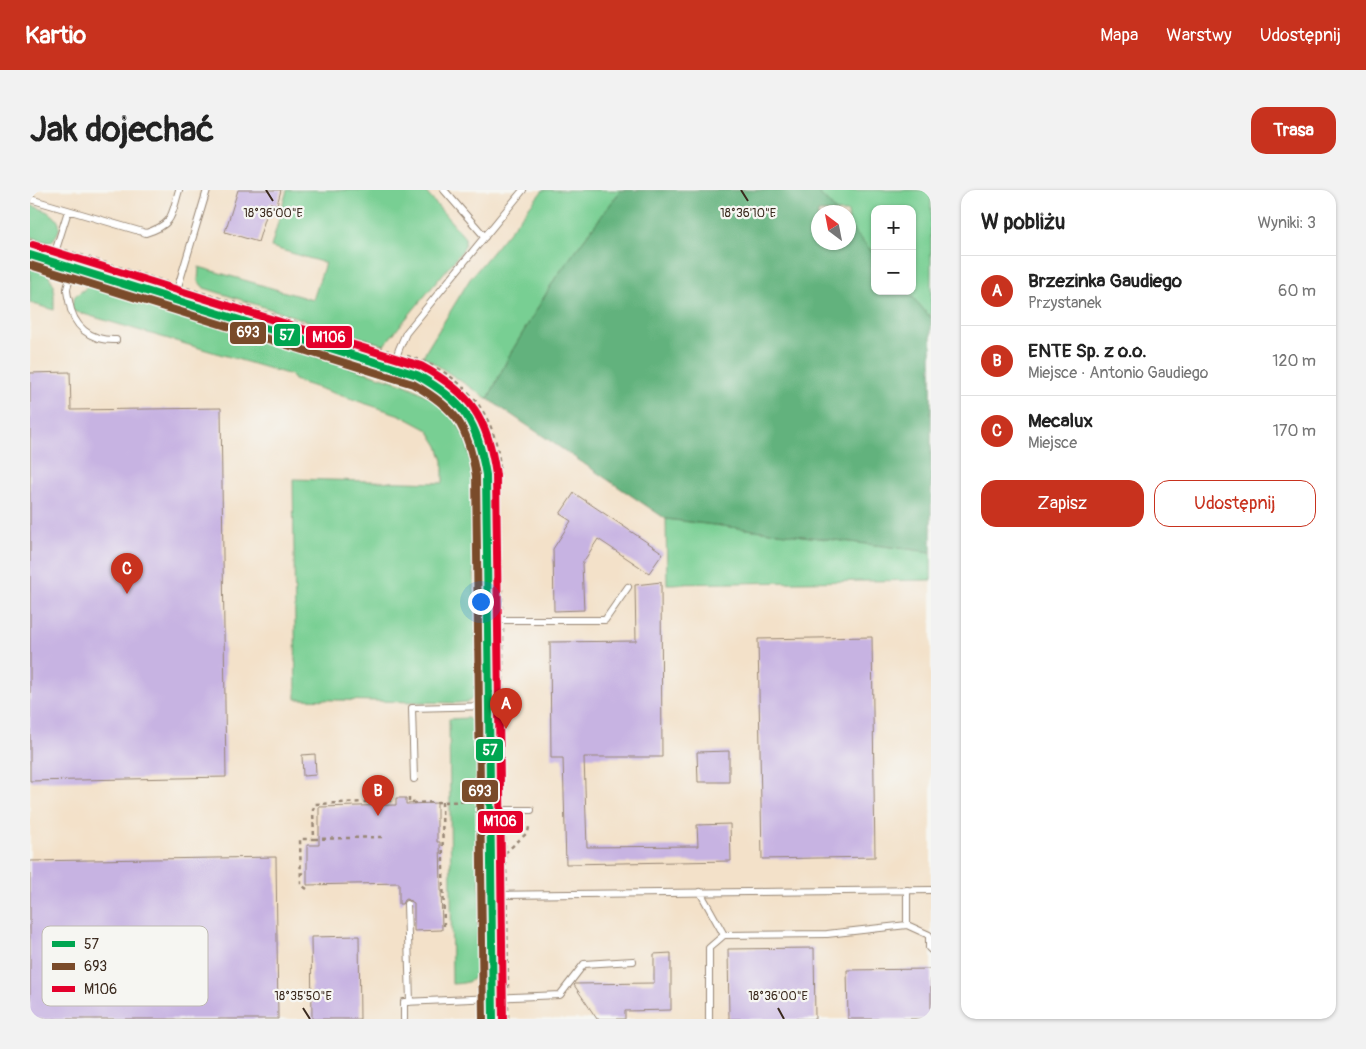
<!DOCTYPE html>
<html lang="pl">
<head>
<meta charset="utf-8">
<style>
  :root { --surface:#fff; --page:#f2f2f2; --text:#222; --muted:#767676; --line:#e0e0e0; --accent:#c8321e }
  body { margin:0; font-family:Pangolin,sans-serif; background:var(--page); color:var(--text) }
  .controls { position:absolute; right:15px; top:15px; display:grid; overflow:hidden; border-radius:10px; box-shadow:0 1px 4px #0004 }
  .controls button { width:45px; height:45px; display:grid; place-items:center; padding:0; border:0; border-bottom:1px solid var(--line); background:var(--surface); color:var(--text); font:25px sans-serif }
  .compass { position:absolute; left:781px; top:15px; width:45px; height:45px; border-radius:50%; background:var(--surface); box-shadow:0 1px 4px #0004; rotate:328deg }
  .you { position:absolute; left:450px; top:411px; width:18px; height:18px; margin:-12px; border:4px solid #fff; border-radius:50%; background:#1a73e8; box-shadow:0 0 0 8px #1a73e833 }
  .badge { display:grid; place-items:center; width:32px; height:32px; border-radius:50%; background:var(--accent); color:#fff; font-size:16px; font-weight:700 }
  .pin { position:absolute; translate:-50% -41px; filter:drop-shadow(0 1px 2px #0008) }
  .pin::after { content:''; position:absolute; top:26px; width:18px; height:15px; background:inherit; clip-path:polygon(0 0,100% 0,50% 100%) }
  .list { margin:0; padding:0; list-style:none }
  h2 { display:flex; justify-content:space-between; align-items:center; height:65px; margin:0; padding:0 20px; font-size:21px }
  h2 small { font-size:16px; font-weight:400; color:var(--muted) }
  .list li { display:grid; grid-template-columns:32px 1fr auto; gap:15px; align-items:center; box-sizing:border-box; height:70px; padding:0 20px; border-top:1px solid var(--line) }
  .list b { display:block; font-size:19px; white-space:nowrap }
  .list p { margin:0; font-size:16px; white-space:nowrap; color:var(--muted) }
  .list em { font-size:16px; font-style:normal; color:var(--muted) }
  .actions { display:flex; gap:10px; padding:15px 20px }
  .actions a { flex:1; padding:11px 0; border:1px solid var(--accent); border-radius:15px; text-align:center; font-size:18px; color:var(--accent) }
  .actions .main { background:var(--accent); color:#fff }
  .map { position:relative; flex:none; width:901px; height:829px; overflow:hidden; border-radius:15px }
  header { display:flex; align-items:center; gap:30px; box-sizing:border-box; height:70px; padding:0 25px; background:var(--accent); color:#fff }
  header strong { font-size:24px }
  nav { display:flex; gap:28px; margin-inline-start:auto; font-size:18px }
  .intro { display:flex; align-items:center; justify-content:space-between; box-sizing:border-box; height:120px; padding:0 30px }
  h1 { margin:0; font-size:35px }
  .button { padding:12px 22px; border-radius:15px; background:var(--accent); color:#fff; font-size:18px; font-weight:700 }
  main { display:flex; gap:30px; padding:0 30px }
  aside { flex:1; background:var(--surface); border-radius:15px; box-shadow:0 1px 4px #0004 }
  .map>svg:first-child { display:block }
  .green { fill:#78cf93; stroke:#5a7c58 }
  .forest { fill:#62b27d; stroke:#4e6e4e }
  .building { fill:#c7b3e2 }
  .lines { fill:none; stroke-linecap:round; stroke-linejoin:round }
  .lane-casing { stroke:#978674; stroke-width:8 }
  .street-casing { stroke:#978674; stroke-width:14 }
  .path { stroke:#978674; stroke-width:2.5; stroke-dasharray:4 4; stroke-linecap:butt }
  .lane { stroke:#fff; stroke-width:6 }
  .street { stroke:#fff; stroke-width:12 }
  .bus-1-casing { stroke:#f6f6f2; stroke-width:11 }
  .bus-2-casing { stroke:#f6f6f2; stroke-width:11 }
  .bus-3-casing { stroke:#f6f6f2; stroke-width:11 }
  .bus-1 { stroke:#00a651; stroke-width:8 }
  .bus-2 { stroke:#7a4b2a; stroke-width:8 }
  .bus-3 { stroke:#e4002b; stroke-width:8 }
  .ticks { fill:none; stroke:#3b2a1e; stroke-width:2 }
  .key { fill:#f6f6f2; stroke:#beb9b2; stroke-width:1 }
  .key-label { font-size:14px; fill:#3b2a1e }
  .ticks-label { font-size:12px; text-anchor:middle; fill:#3b2a1e; stroke:#f6f6f2; stroke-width:4.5; stroke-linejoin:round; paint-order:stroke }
  .line-badge { stroke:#f6f6f2; stroke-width:2 }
  .badge-label { font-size:14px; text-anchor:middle; font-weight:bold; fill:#fff }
</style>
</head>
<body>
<header>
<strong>Kartio</strong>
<nav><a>Mapa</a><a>Warstwy</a><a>Udostępnij</a></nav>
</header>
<div class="intro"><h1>Jak dojechać</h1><a class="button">Trasa</a></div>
<main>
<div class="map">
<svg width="901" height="829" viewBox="0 0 901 829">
  <rect width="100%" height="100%" fill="#f6f6f2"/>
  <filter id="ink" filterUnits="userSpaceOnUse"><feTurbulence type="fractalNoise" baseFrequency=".02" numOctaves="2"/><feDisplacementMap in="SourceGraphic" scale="10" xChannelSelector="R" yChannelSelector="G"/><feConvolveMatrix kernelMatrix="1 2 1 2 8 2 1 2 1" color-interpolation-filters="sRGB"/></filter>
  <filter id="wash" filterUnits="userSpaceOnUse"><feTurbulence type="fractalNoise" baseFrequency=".0096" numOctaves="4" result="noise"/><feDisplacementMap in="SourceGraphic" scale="20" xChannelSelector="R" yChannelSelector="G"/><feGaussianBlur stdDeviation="1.12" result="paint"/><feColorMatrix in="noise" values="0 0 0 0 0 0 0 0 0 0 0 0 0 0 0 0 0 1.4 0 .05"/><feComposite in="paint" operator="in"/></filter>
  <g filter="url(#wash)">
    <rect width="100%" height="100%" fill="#f3e1c9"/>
    <path class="green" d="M 257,0 L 394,0 L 435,48 L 435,55 L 432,61 L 354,155 L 174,98 L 168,91 L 169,77 L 283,110 L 295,73 L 241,57 Z
      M 513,0 L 591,0 L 526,87 L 479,166 L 458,209 L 393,166 L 440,89 Z
      M 786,0 L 901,0 L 901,128 L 877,101 L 882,101 L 882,19 L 845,19 L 845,65 L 819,36 L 818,22 L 807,22 Z
      M 0,15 C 19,21 43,31 20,53 L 0,47 Z
      M 0,78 L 17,83 L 24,95 L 24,120 L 0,113 Z
      M 59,96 L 373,194 C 402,206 430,225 438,258 C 441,269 441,282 442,293 L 447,505 L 438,512 L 427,513 L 266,509 L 263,289 L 413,293 L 413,271 L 408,256 L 398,240 L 370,225 L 264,190 L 261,185 L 40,120 L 45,106 Z
      M 636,329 L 901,362 L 901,390 L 637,394 Z
      M 437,528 L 443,531 L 447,535 L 451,776 C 443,792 440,793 422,794 L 419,529 Z"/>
    <path class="forest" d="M 591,0 L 786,0 L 807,22 L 788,22 L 788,52 L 818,52 L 819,36 L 845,65 L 845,101 L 877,101 L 901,128 L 901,362 L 636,329 L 458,209 L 479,166 L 526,87 Z"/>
    <g id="blocks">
      <path class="building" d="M 208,0 L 251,0 L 247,15 L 240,13 L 228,52 L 195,42 Z
        M 40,182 L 41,220 L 191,218 L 196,587 L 0,591 L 0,183 Z
        M 544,303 L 633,363 L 619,383 L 568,349 L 552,374 L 554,420 L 524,421 L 523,359 L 541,331 L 530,324 Z
        M 631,392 L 632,567 L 554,567 L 557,657 L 668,656 L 667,635 L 700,634 L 701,671 L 536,674 L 533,568 L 521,568 L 520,452 L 606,451 L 605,395 Z
        M 842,447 L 845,667 L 732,669 L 728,449 Z
        M 699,561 L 699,592 L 668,592 L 667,562 Z
        M 285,564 L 286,585 L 273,586 L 272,565 Z
        M 366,608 L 376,608 L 376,614 L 407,613 L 407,652 L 410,652 L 412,740 L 384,741 L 384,713 L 377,709 L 374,710 L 372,714 L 369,714 L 369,693 L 277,695 L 277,655 L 289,655 L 289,617 L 366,615 Z
        M 246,667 L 248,829 L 0,829 L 0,671 Z
        M 329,746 L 330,829 L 282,829 L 281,747 Z
        M 784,758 L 785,829 L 699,829 L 698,759 Z
        M 641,763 L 641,820 L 595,821 L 595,829 L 567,829 L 544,795 L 545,794 L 624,793 L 624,764 Z
        M 901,779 L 901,829 L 818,829 L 817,780 Z"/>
    </g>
  </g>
  <g filter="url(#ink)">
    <use href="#blocks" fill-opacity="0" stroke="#978674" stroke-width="1"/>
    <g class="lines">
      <defs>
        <path id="lane" d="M 414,0 L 455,47
          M 0,9 L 116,43 C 144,34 141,26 149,0
          M 22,72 L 38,21
          M 44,80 C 42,85 38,93 37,99 C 37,102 38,107 39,111 C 43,137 60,151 86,150
          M 144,110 L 177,0
          M 363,177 L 369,159 L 376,143 L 493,0
          M 458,430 L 575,430 L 598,397
          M 384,589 L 382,518 L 458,516
          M 460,620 L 501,620
          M 670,702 L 694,745 L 797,744 L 877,735 L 877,700
          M 461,705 L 901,700
          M 377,714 L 380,812
          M 877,735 L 899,745 L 899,758 L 901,760
          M 374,829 L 374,812 L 530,805 L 554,774 L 603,771
          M 679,829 L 679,758 L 694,745"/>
        <path id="street" d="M 0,65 L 387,185 C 435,210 449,232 456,285 L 463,829"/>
      </defs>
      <use href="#lane" class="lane-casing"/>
      <use href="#street" class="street-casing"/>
      <path class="path" d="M 0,50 L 18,55
        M 35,60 L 140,93
        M 157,98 L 359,161
        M 377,166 C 433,182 470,226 470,286
        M 472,399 L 472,421
        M 473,439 L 473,521
        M 379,608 L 379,613 L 448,611
        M 412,612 L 414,740
        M 475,631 L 475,658
        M 352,647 L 284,649 L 283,620 L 285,614 L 360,611 L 362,608
        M 475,663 L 498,642 L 499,637 L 491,630
        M 475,664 L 477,696
        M 270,684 L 273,683 L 273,679
        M 277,699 L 271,695 L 270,649 L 284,649
        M 477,714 L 478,798
        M 478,816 L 478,829"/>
      <use href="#lane" class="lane"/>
      <use href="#street" class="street"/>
      <defs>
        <path id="bus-1" d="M 0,65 L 387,185 C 435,212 447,231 456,285 L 463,829"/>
        <path id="bus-2" d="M 0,75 L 383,194 C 427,219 438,236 446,286 L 453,829"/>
        <path id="bus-3" d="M 3,55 L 391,176 C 441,203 458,228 466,285 L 473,829"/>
      </defs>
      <use href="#bus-1" class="bus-1-casing"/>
      <use href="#bus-2" class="bus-2-casing"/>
      <use href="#bus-3" class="bus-3-casing"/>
      <use href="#bus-1" class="bus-1"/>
      <use href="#bus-2" class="bus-2"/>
      <use href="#bus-3" class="bus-3"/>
    </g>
  </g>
  <path class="ticks" d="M 236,0 L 243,11M 711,0 L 718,11M 273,818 L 280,829M 748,818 L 754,829"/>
  <rect x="12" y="736" width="166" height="80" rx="8" class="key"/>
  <rect x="22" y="751" width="23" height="6" fill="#00a651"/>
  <rect x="22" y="773" width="23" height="7" fill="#7a4b2a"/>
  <rect x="22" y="796" width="23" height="6" fill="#e4002b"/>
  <g class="key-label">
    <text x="54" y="759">57</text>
    <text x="54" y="781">693</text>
    <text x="54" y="804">M106</text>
  </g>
  <g class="ticks-label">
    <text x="243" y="27">18°36'00"E</text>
    <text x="718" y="27">18°36'10"E</text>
    <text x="273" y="810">18°35'50"E</text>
    <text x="748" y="810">18°36'00"E</text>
  </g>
  <g class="line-badge">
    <rect x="199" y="131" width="38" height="24" rx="5" fill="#7a4b2a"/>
    <rect x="243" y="133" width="28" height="24" rx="5" fill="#00a651"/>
    <rect x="275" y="135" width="48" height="24" rx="5" fill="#e4002b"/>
    <rect x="445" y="548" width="29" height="24" rx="5" fill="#00a651"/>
    <rect x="431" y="589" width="38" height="24" rx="5" fill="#7a4b2a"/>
    <rect x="447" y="620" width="47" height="24" rx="5" fill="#e4002b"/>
  </g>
  <g class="badge-label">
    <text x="218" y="147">693</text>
    <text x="257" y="150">57</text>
    <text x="299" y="152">M106</text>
    <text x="460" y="565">57</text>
    <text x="450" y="606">693</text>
    <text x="470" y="636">M106</text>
  </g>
</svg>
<div class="controls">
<button>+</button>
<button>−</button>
</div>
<svg class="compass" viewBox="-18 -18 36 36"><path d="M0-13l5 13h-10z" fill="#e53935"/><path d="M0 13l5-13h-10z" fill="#767676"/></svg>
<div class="you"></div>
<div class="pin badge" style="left:476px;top:539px">A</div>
<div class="pin badge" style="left:348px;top:626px">B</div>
<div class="pin badge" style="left:97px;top:404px">C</div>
</div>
<aside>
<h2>W pobliżu<small>Wyniki: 3</small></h2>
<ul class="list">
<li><span class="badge">A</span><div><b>Brzezinka Gaudiego</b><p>Przystanek</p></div><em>60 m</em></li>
<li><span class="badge">B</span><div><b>ENTE Sp. z o.o.</b><p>Miejsce · Antonio Gaudiego</p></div><em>120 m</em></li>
<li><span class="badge">C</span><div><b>Mecalux</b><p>Miejsce</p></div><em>170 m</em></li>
</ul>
<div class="actions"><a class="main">Zapisz</a><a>Udostępnij</a></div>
</aside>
</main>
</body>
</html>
